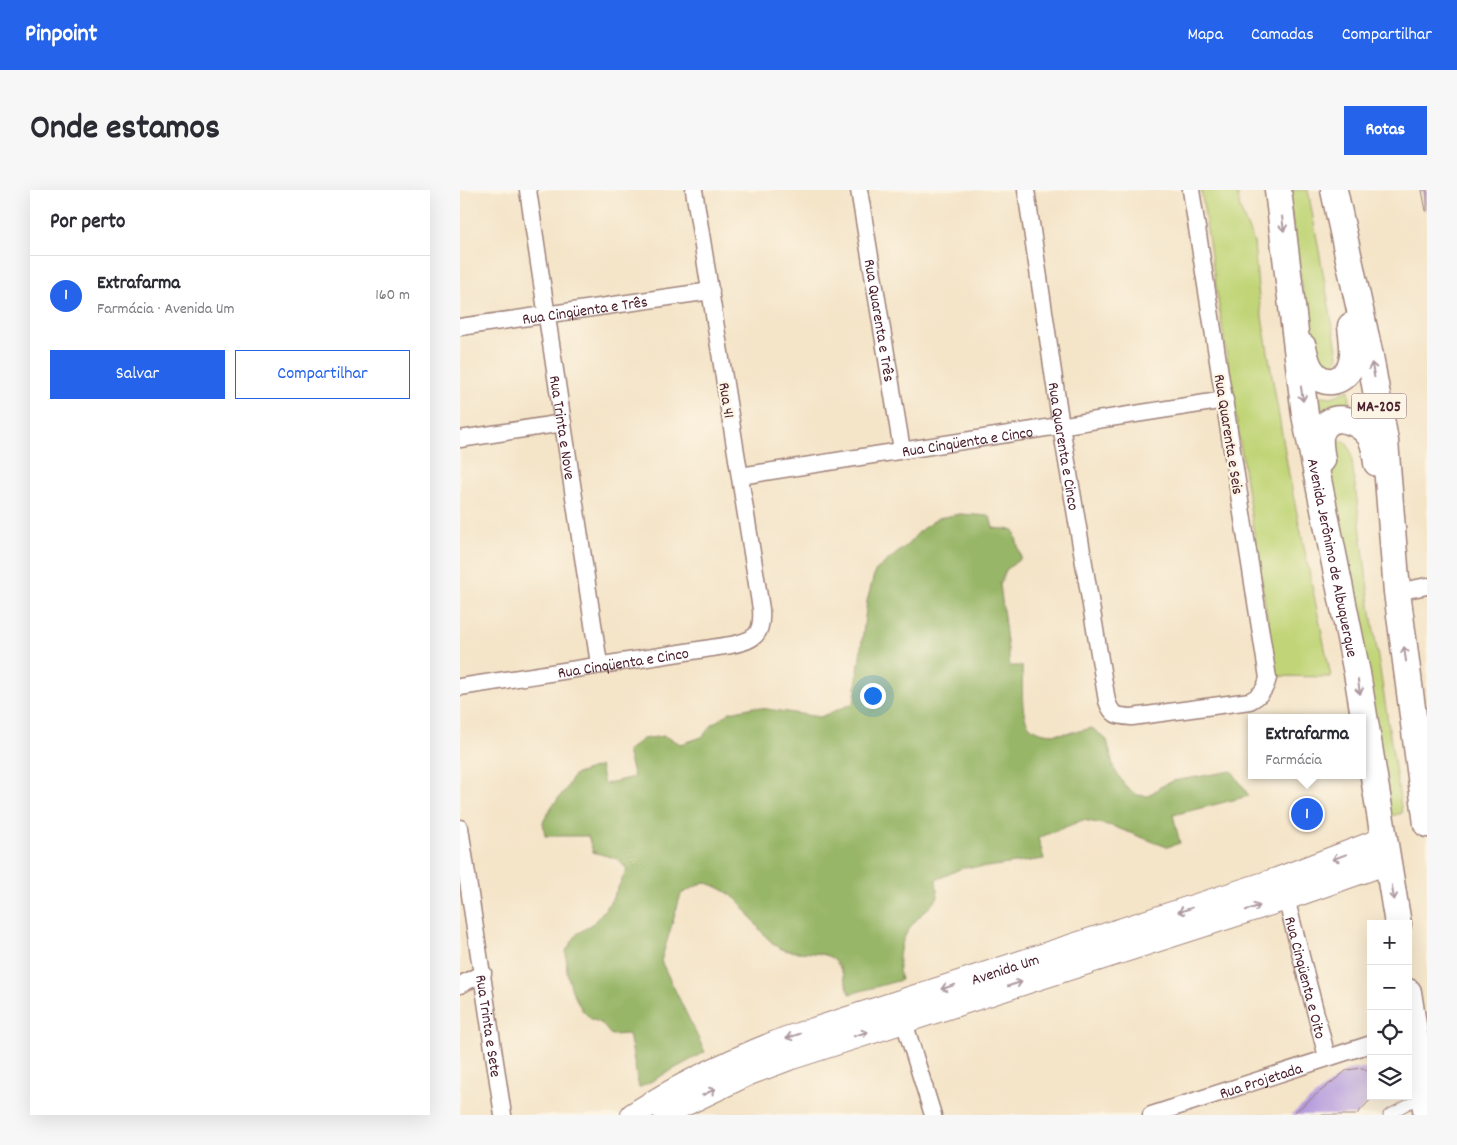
<!DOCTYPE html>
<html lang="pt">
<head>
<meta charset="utf-8">
<style>
  :root { --surface:#fff; --page:#f7f7f7; --text:#2b2b33; --muted:#7c7c81; --line:#e1e1e2; --accent:#2563eb }
  body { margin:0; font-family:Dekko,sans-serif; background:var(--page); color:var(--text) }
  .controls { position:absolute; right:15px; bottom:15px; display:grid; overflow:hidden; border-radius:0px; box-shadow:0 5px 20px #0002 }
  .controls button { width:45px; height:45px; display:grid; place-items:center; padding:0; border:0; border-bottom:1px solid var(--line); background:var(--surface); color:var(--text); font:25px sans-serif }
  .you { position:absolute; left:412px; top:505px; width:18px; height:18px; margin:-12px; border:4px solid #fff; border-radius:50%; background:#1a73e8; box-shadow:0 0 0 8px #1a73e833 }
  .badge { display:grid; place-items:center; width:32px; height:32px; border-radius:50%; background:var(--accent); color:#fff; font-size:16px; font-weight:700 }
  .pin { position:absolute; translate:-50% -50%; border:2px solid #fff; box-shadow:0 1px 5px #0006 }
  .popup { position:absolute; left:788px; top:524px; width:118px; height:65px; box-sizing:border-box; display:grid; place-content:center; border-radius:0px; background:var(--surface); filter:drop-shadow(0 1px 4px #0005); font-size:16px; white-space:nowrap; color:var(--muted) }
  .popup b { font-size:19px; color:var(--text) }
  .popup::after { content:''; position:absolute; left:50%; top:100%; margin-left:-10px; border:10px solid transparent; border-top-color:var(--surface) }
  .list { margin:0; padding:0; list-style:none }
  h2 { display:flex; justify-content:space-between; align-items:center; height:65px; margin:0; padding:0 20px; font-size:21px }
  h2 small { font-size:16px; font-weight:400; color:var(--muted) }
  .list li { display:grid; grid-template-columns:32px 1fr auto; gap:15px; align-items:center; box-sizing:border-box; height:80px; padding:0 20px; border-top:1px solid var(--line) }
  .list b { display:block; font-size:19px; white-space:nowrap }
  .list p { margin:0; font-size:16px; white-space:nowrap; color:var(--muted) }
  .list em { font-size:16px; font-style:normal; color:var(--muted) }
  .actions { display:flex; gap:10px; padding:15px 20px }
  .actions a { flex:1; padding:11px 0; border:1px solid var(--accent); border-radius:0px; text-align:center; font-size:18px; color:var(--accent) }
  .actions .main { background:var(--accent); color:#fff }
  .icon { flex:none; width:28px; height:28px; fill:none; stroke:currentColor; stroke-width:2; stroke-linecap:round; stroke-linejoin:round }
  .map { position:relative; flex:none; width:967px; height:925px; overflow:hidden; border-radius:0px }
  header { display:flex; align-items:center; gap:30px; box-sizing:border-box; height:70px; padding:0 25px; background:var(--accent); color:#fff }
  header strong { font-size:24px }
  nav { display:flex; gap:28px; margin-inline-start:auto; font-size:18px }
  .intro { display:flex; align-items:center; justify-content:space-between; box-sizing:border-box; height:120px; padding:0 30px }
  h1 { margin:0; font-size:35px }
  .button { padding:12px 22px; border-radius:0px; background:var(--accent); color:#fff; font-size:18px; font-weight:700 }
  main { display:flex; gap:30px; padding:0 30px }
  aside { flex:1; background:var(--surface); border-radius:0px; box-shadow:0 5px 20px #0002 }
  .map>svg:first-child { display:block }
  .green { fill:#c1d578; stroke:#867a52 }
  .forest { fill:#98b668; stroke:#716a4a }
  .building { fill:#b299dd }
  .lines { fill:none; stroke-linecap:round; stroke-linejoin:round }
  .lane-casing { stroke:#9f827a; stroke-width:11 }
  .street-casing { stroke:#9f827a; stroke-width:19 }
  .secondary-casing { stroke:#9f827a; stroke-width:26 }
  .primary-casing { stroke:#9f827a; stroke-width:29 }
  .lane { stroke:#fff; stroke-width:9 }
  .street { stroke:#fff; stroke-width:16 }
  .secondary { stroke:#fff; stroke-width:24 }
  .primary { stroke:#fff; stroke-width:26 }
  .oneway { stroke:#ae9aa0 }
  .labels { text-anchor:middle; stroke-width:4.5; stroke-linejoin:round; paint-order:stroke }
  .shield { fill:#fcf5e5; stroke:#7f5f63; stroke-width:1 }
  .shield-label { font-size:15px; font-weight:bold; fill:#4a1f2b }
  .street-label { font-size:16px; fill:#4a1f2b; stroke:#fcf5e5 }
</style>
</head>
<body>
<header>
<strong>Pinpoint</strong>
<nav><a>Mapa</a><a>Camadas</a><a>Compartilhar</a></nav>
</header>
<div class="intro"><h1>Onde estamos</h1><a class="button">Rotas</a></div>
<main>
<aside>
<h2>Por perto<small></small></h2>
<ul class="list">
<li><span class="badge">1</span><div><b>Extrafarma</b><p>Farmácia · Avenida Um</p></div><em>160 m</em></li>
</ul>
<div class="actions"><a class="main">Salvar</a><a>Compartilhar</a></div>
</aside>
<div class="map">
<svg width="967" height="925" viewBox="0 0 967 925">
  <rect width="100%" height="100%" fill="#fcf5e5"/>
  <filter id="ink" filterUnits="userSpaceOnUse"><feTurbulence type="fractalNoise" baseFrequency=".02" numOctaves="2"/><feDisplacementMap in="SourceGraphic" scale="10" xChannelSelector="R" yChannelSelector="G"/><feConvolveMatrix kernelMatrix="1 2 1 2 8 2 1 2 1" color-interpolation-filters="sRGB"/></filter>
  <filter id="wash" filterUnits="userSpaceOnUse"><feTurbulence type="fractalNoise" baseFrequency=".0096" numOctaves="4" result="noise"/><feDisplacementMap in="SourceGraphic" scale="20" xChannelSelector="R" yChannelSelector="G"/><feGaussianBlur stdDeviation="1.12" result="paint"/><feColorMatrix in="noise" values="0 0 0 0 0 0 0 0 0 0 0 0 0 0 0 0 0 1.4 0 .05"/><feComposite in="paint" operator="in"/></filter>
  <g filter="url(#wash)">
    <rect width="100%" height="100%" fill="#f4e4c8"/>
    <path class="green" d="M 741,0 L 777,0 L 780,19 L 794,53 L 799,109 L 829,285 L 871,487 L 816,486 Z
      M 828,0 L 848,0 L 878,165 L 875,175 L 862,177 L 851,161 Z
      M 889,200 L 890,214 C 877,210 865,216 856,225 L 851,205 L 872,207 Z
      M 878,251 L 884,251 L 889,257 L 891,263 L 910,415 L 942,623 L 928,627 L 864,267 L 866,259 Z"/>
    <path class="forest" d="M 500,324 L 530,326 L 533,338 L 554,340 L 561,368 L 546,380 L 540,394 L 550,476 L 562,476 C 563,490 561,514 565,527 C 571,553 615,542 632,538 L 647,550 L 654,579 L 666,597 L 677,605 L 688,606 L 700,597 L 713,591 L 772,581 L 789,606 L 713,625 L 720,653 L 707,657 L 652,636 L 623,630 L 578,648 L 584,669 L 527,677 L 504,677 L 476,690 L 478,707 C 472,716 464,721 457,729 C 441,746 435,767 441,790 L 390,804 C 386,795 383,780 376,772 C 365,757 333,767 318,757 C 302,746 296,733 285,719 C 275,705 260,697 244,692 L 221,704 L 201,771 L 245,862 L 179,898 L 169,844 L 151,845 L 141,833 L 131,829 L 122,820 L 112,801 L 107,783 L 106,761 L 117,744 L 135,732 L 151,711 L 167,680 L 158,669 L 133,662 L 128,646 L 85,646 L 83,632 L 92,616 L 106,599 L 114,585 L 140,576 L 144,594 L 174,587 L 167,561 L 183,549 L 204,546 L 221,554 L 242,547 L 253,534 L 270,522 L 294,517 L 360,527 L 394,513 L 407,411 L 415,381 L 447,355 L 462,339 L 478,328 Z"/>
    <g id="blocks">
      <path class="building" d="M 962,0 L 967,0 L 967,21 L 966,21 Z
        M 902,878 L 911,882 L 911,906 L 914,906 L 896,925 L 831,925 L 887,880 Z"/>
    </g>
  </g>
  <g filter="url(#ink)">
    <use href="#blocks" fill-opacity="0" stroke="#9f827a" stroke-width="1"/>
    <g class="lines">
      <defs>
        <path id="lane" d="M 928,925 L 962,907"/>
        <g id="street">
          <path id="s1" d="M 68,0 L 139,474"/>
          <path id="s2" d="M 399,0 L 442,260"/>
          <path id="s3" d="M 566,0 L 601,236 L 647,511 C 652,526 657,526 672,527 L 790,511 C 801,505 805,500 808,488 L 731,0"/>
          <path id="s4" d="M 0,137 L 251,101"/>
          <path d="M 0,249 L 103,233"/>
          <path id="s5" d="M 280,286 L 765,210"/>
          <path d="M 937,402 L 967,396"/>
          <path id="s6" d="M 0,497 L 271,455 C 295,450 303,445 301,419 L 234,0"/>
          <path id="s7" d="M 0,638 L 43,925"/>
          <path id="s8" d="M 826,708 L 867,867"/>
          <path d="M 0,795 L 23,783"/>
          <path d="M 441,822 L 473,925"/>
          <path id="s9" d="M 691,925 L 911,854"/>
        </g>
        <g id="secondary">
          <path id="s10" d="M 173,925 C 221,894 272,870 326,849 L 817,690 L 925,649"/>
          <path d="M 206,925 L 214,919 L 289,883 L 329,868 L 826,708 L 928,672"/>
        </g>
        <g id="primary">
          <path id="s11" d="M 818,0 L 845,225 L 897,483 L 938,734"/>
          <path d="M 874,0 L 910,166 L 925,251 L 937,402 L 967,634"/>
          <path d="M 843,157 C 845,165 846,173 851,180 C 863,199 887,192 892,172 C 895,160 892,148 891,136"/>
          <path d="M 862,270 C 861,263 859,254 860,246 C 867,219 898,229 910,246 C 915,254 916,264 917,273"/>
          <path d="M 948,802 L 967,925"/>
        </g>
      </defs>
      <use href="#lane" class="lane-casing"/>
      <use href="#street" class="street-casing"/>
      <use href="#secondary" class="secondary-casing"/>
      <use href="#primary" class="primary-casing"/>
      <use href="#lane" class="lane"/>
      <use href="#street" class="street"/>
      <use href="#secondary" class="secondary"/>
      <use href="#primary" class="primary"/>
    </g>
    <defs><path id="oneway-shaft" d="M-6 0H5M1.5-3L5.5 0L1.5 3" fill="none" stroke-width="1.6" stroke-linecap="round" stroke-linejoin="round" transform="scale(1.25)"/></defs>
    <g class="oneway">
      <use href="#oneway-shaft" transform="translate(823 34) rotate(83)"/>
      <use href="#oneway-shaft" transform="translate(913 180) rotate(-101)"/>
      <use href="#oneway-shaft" transform="translate(842 204) rotate(82)"/>
      <use href="#oneway-shaft" transform="translate(945 464) rotate(-98)"/>
      <use href="#oneway-shaft" transform="translate(899 497) rotate(81)"/>
      <use href="#oneway-shaft" transform="translate(879 667) rotate(159)"/>
      <use href="#oneway-shaft" transform="translate(933 703) rotate(81)"/>
      <use href="#oneway-shaft" transform="translate(793 718) rotate(-18)"/>
      <use href="#oneway-shaft" transform="translate(725 720) rotate(162)"/>
      <use href="#oneway-shaft" transform="translate(555 794) rotate(-18)"/>
      <use href="#oneway-shaft" transform="translate(488 797) rotate(162)"/>
      <use href="#oneway-shaft" transform="translate(401 844) rotate(-18)"/>
      <use href="#oneway-shaft" transform="translate(333 846) rotate(162)"/>
      <use href="#oneway-shaft" transform="translate(249 902) rotate(-26)"/>
    </g>
  </g>
  <g class="labels">
    <rect class="shield" x="891.5" y="203.5" width="55" height="25" rx="4"/>
    <g class="shield-label">
      <text x="919" y="221">MA-205</text>
    </g>
    <g class="street-label">
      <text dy="6" stroke="none"><textPath href="#s4" startOffset="126">Rua Cinqüenta e Três</textPath></text>
      <text dy="6" stroke="none"><textPath href="#s2" startOffset="132">Rua Quarenta e Três</textPath></text>
      <text transform="translate(268 210) rotate(81)" y="6">Rua 41</text>
      <text dy="6" stroke="none"><textPath href="#s1" startOffset="240">Rua Trinta e Nove</textPath></text>
      <text transform="translate(770 244) rotate(81)" y="6">Rua Quarenta e Seis</text>
      <text dy="6" stroke="none"><textPath href="#s5" startOffset="230">Rua Cinqüenta e Cinco</textPath></text>
      <text dy="6" stroke="none"><textPath href="#s3" startOffset="259">Rua Quarenta e Cinco</textPath></text>
      <text dy="6" stroke="none"><textPath href="#s11" startOffset="372">Avenida Jerônimo de Albuquerque</textPath></text>
      <text dy="6" stroke="none"><textPath href="#s6" startOffset="165">Rua Cinqüenta e Cinco</textPath></text>
      <text dy="6" stroke="none"><textPath href="#s10" startOffset="401">Avenida Um</textPath></text>
      <text dy="6" stroke="none"><textPath href="#s8" startOffset="82">Rua Cinqüenta e Oito</textPath></text>
      <text dy="6" stroke="none"><textPath href="#s7" startOffset="200">Rua Trinta e Sete</textPath></text>
      <text dy="6" stroke="none"><textPath href="#s9" startOffset="115">Rua Projetada</textPath></text>
    </g>
  </g>
</svg>
<div class="controls">
<button>+</button>
<button>−</button>
<button><svg class="icon" aria-label="locate" viewBox="0 0 24 24"><circle cx="12" cy="12" r="6"/><path d="M12 2v4M12 18v4M2 12h4M18 12h4"/></svg></button>
<button><svg class="icon" aria-label="layers" viewBox="0 0 24 24"><path d="M12 4l9 5-9 5-9-5zM3 14l9 5 9-5"/></svg></button>
</div>
<div class="you"></div>
<div class="pin badge" style="left:847px;top:624px">1</div>
<div class="popup"><b>Extrafarma</b>Farmácia</div>
</div>
</main>
</body>
</html>
